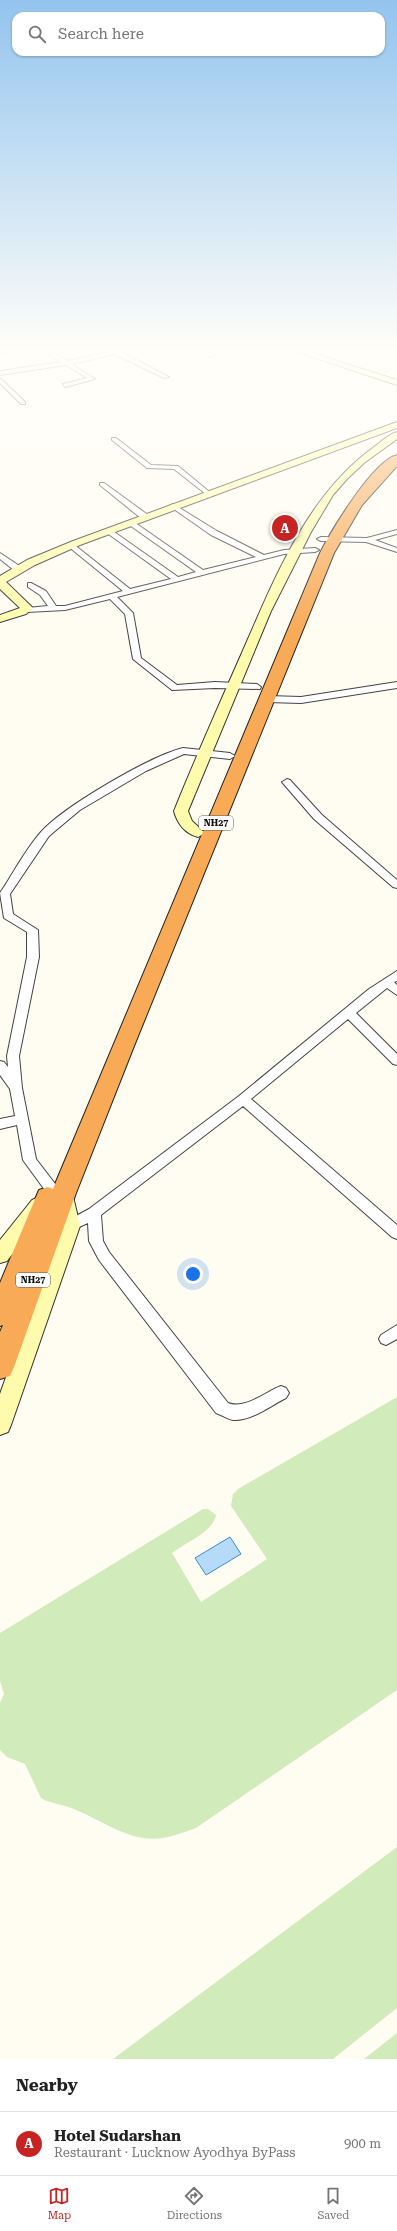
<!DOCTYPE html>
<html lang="en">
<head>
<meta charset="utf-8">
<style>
  :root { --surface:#fff; --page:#f6f6f6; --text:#222; --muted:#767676; --line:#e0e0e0; --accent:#c52423 }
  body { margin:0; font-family:"Roboto Serif",serif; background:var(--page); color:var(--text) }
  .you { position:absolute; left:193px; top:1274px; width:14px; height:14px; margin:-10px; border:3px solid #fff; border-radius:50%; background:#1a73e8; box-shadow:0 0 0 6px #1a73e833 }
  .badge { display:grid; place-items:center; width:26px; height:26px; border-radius:50%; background:var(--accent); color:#fff; font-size:13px; font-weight:700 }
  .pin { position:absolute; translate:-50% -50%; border:2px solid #fff; box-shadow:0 1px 4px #0006 }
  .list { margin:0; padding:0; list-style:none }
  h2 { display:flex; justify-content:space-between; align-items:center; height:52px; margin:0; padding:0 16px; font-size:17px }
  h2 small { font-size:13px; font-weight:400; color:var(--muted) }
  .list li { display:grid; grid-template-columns:26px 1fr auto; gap:12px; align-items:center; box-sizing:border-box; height:64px; padding:0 16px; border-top:1px solid var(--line) }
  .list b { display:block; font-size:15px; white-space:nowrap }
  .list p { margin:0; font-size:13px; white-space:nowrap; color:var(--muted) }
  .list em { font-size:13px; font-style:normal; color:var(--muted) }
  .icon { flex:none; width:22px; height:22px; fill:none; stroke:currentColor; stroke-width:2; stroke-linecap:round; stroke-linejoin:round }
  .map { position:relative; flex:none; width:397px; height:2059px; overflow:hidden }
  .search { position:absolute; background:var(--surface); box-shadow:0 1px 3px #0004; left:12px; right:12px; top:12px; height:44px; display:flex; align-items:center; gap:10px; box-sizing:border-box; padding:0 14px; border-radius:12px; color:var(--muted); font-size:15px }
  .sheet { height:116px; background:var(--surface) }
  nav { display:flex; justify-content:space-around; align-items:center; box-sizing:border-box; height:56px; border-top:1px solid var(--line); background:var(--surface); font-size:11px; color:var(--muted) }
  nav a { display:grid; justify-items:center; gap:2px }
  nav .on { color:var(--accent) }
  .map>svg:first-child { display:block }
  .green { fill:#d1ebba }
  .water { fill:#b5dbf8; stroke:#3a8cd1 }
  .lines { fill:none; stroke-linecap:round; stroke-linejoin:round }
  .street-casing { stroke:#434343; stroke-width:2 }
  .secondary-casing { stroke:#323232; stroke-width:2 }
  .highway-casing { stroke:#212121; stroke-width:2 }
  .street { fill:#fff; fill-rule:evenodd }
  .secondary { fill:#fffbad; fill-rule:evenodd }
  .highway { fill:#f8aa57; fill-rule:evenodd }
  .labels { text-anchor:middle; stroke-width:4; stroke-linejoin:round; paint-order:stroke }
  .shield { fill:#fff; stroke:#585858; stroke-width:1 }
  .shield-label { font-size:9px; font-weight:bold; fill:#101010 }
</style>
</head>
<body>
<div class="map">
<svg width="397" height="2059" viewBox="0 0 397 2059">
  <rect width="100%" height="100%" fill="#fffdf2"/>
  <path class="green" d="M 397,1397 L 397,1690 L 196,1828 C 185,1832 174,1836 163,1838 C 131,1843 103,1821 76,1810 C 66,1805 48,1803 41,1798 L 25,1764 L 7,1757 L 0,1750 L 0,1703 L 4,1694 L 0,1681 L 0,1633 L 203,1509 L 208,1509 L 216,1515 C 212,1533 186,1542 172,1553 L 201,1602 L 267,1559 L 231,1506 L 233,1494 L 238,1489 Z
    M 397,1847 L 397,2008 L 333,2059 L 113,2059 Z
    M 397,2033 L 397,2059 L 364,2059 Z"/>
  <path class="water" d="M 230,1537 L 241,1554 L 206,1575 L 195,1558 Z"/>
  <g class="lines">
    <defs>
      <path id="street" d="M 10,348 L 24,348 L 0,353 L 0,349 Z
        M 107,348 L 125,354 L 169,377 L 164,378 L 114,354 L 72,364 L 95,379 L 65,387 L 63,384 L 87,378 L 66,365 L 0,375 L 0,371 L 61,362 L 45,352 L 47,349 L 68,361 L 108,352 L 104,350 Z
        M 197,348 L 204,348 L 214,356 L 209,357 Z
        M 231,348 L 241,350 L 238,352 Z
        M 0,378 L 25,402 L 25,404 L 21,404 L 0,383 Z
        M 112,438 L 116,438 L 151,465 L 178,466 L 212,494 L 207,495 L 174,469 L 147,468 L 112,440 Z
        M 100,483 L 104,483 L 148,515 L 148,519 L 142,519 L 100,485 Z
        M 173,504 L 217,531 L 264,555 L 284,550 L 315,548 L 319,550 L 315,552 L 284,554 L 117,597 L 133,613 L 141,658 L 177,685 L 215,682 L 257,684 L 261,687 L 260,689 L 215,688 L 172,690 L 133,659 L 125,614 L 110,599 L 65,610 L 27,612 L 23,610 L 27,608 L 48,606 L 40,595 L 28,587 L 28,583 L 31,583 L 46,591 L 56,606 L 65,606 L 123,591 L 69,547 L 68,545 L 72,543 L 130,589 L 171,579 L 107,533 L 107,529 L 110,529 L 178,577 L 196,572 L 128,524 L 127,522 L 131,520 L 203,570 L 256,557 L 211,535 L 171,507 L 169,506 Z
        M 397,530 L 397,534 L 375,540 L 397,548 L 397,552 L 366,542 L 321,541 L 317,539 L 321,537 L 367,538 Z
        M 0,553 L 21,567 L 21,571 L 15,571 L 0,559 Z
        M 397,682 L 397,688 L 301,703 L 267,702 L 263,699 L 267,696 L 301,697 Z
        M 183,748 L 230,753 L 235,756 L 230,759 L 184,754 L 146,771 L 80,810 L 49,836 L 10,894 L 13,914 L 38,930 L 39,957 L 19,1056 L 22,1088 L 36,1159 L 59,1189 L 57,1193 L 52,1194 L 47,1193 L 23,1160 L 17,1125 L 0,1129 L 0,1119 L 15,1116 L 10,1089 L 0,1075 L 0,1061 L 4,1062 L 8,1067 L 7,1056 L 27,957 L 27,932 L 4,918 L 0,893 C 13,874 25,850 41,832 C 63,807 150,756 183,748 Z
        M 287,779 L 290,780 L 322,815 L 397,880 L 397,888 L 393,887 L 314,819 L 282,782 Z
        M 397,971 L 397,981 L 394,982 L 397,985 L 397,995 L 387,988 L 356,1013 L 397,1054 L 397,1065 L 393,1064 L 348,1019 L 251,1099 L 397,1225 L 397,1239 L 392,1237 L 243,1106 L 101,1215 L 103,1241 L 109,1252 L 228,1403 C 245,1410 265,1392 281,1386 L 286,1388 L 289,1393 L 286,1398 C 272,1405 251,1421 234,1420 C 229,1420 222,1415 216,1413 L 99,1260 L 89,1241 L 88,1223 L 70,1231 L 65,1230 L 63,1226 L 65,1222 L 89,1209 L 239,1096 L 369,989 Z
        M 397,1325 L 397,1339 L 386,1345 L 381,1343 L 379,1339 L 381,1335 Z"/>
      <path id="secondary" d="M 285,348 L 297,348 L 397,380 L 397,385 Z
        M 397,422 L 397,428 L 80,545 L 35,565 L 6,582 L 33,608 L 26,614 L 0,622 L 0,615 L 20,608 L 0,589 L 0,576 L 27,560 L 73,541 Z
        M 397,432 L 397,439 L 364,463 L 347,479 L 333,495 L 311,532 L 271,611 L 188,811 L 192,821 L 205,833 L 198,837 C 185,834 177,823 174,811 C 195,759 218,707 241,655 C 274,580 306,496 374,447 C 381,442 389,434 397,432 Z
        M 64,1186 L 71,1188 L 80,1226 L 11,1425 L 8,1432 L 0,1435 L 0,1394 L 60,1226 L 54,1193 L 57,1188 Z
        M 39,1197 L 46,1200 L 49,1205 L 46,1210 L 7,1261 L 0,1263 L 0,1240 L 32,1200 Z"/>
      <path id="highway" d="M 397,455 L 397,466 L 362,505 L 334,553 L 134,1046 L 76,1193 L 14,1367 L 10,1376 L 0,1379 L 0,1332 L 3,1325 L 0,1326 L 0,1283 L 36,1197 L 39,1190 L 48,1187 L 53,1189 L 320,553 C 331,531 373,461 397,455 Z"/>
    </defs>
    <use href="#street" class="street-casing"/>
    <use href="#secondary" class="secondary-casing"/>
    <use href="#highway" class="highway-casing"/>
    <use href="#street" class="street"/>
    <use href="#secondary" class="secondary"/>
    <use href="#highway" class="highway"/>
  </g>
  <linearGradient id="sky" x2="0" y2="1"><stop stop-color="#93c4ee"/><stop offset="0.55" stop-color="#fffef9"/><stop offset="1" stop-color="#fffef9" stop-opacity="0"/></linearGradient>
  <rect width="397" height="636" fill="url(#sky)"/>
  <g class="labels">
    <g class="shield">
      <rect x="199" y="816" width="34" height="14" rx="3"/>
      <rect x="16" y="1273" width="34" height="14" rx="3"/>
    </g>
    <g class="shield-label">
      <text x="216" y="826">NH27</text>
      <text x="33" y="1283">NH27</text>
    </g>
  </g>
</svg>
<div class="you"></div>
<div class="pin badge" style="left:285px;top:528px">A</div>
<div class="search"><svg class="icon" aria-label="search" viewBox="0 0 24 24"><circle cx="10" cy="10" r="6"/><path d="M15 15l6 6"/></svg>Search here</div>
</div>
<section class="sheet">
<h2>Nearby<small></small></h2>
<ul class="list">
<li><span class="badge">A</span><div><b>Hotel Sudarshan</b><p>Restaurant · Lucknow Ayodhya ByPass</p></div><em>900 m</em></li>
</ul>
</section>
<nav>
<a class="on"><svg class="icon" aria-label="map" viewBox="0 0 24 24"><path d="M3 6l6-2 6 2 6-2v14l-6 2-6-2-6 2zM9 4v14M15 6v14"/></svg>Map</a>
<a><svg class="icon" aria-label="directions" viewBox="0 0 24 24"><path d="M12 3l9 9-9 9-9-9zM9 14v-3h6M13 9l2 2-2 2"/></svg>Directions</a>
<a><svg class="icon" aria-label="saved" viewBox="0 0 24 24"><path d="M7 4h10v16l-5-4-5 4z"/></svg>Saved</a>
</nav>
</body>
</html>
